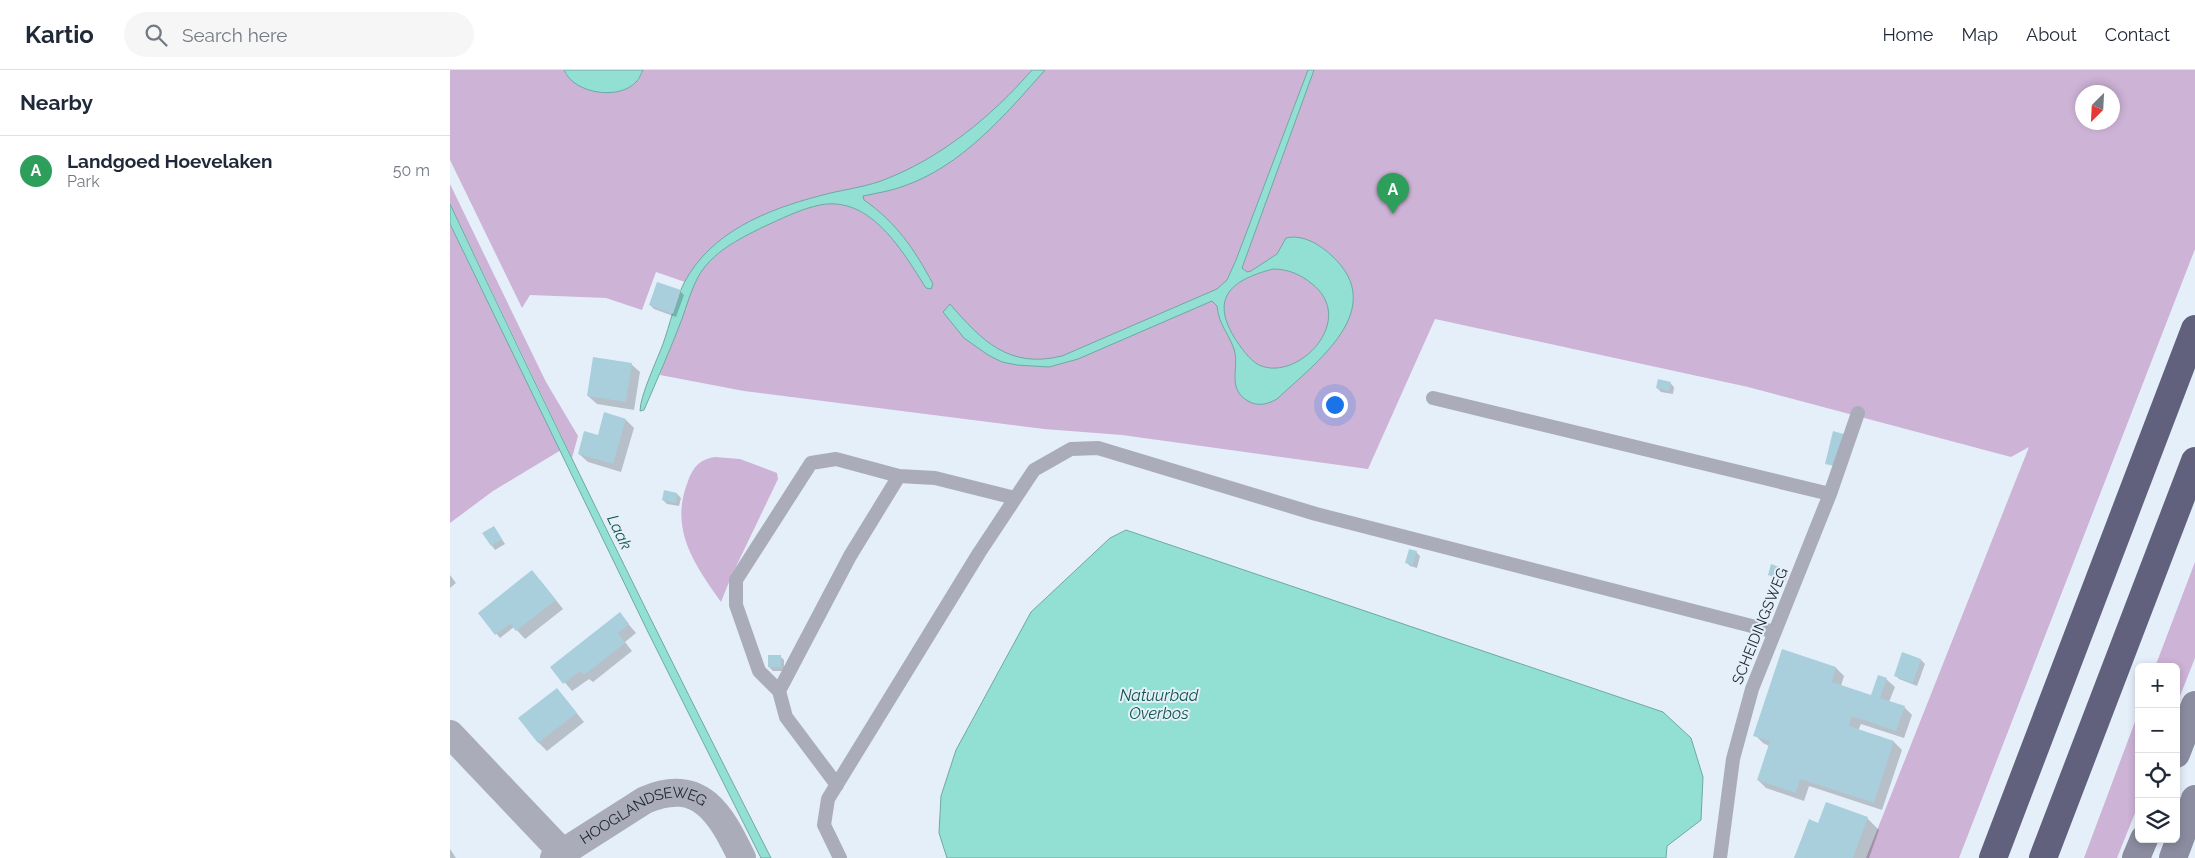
<!DOCTYPE html>
<html lang="en">
<head>
<meta charset="utf-8">
<style>
  :root { --surface:#fff; --page:#f6f6f7; --text:#1f2937; --muted:#747a83; --line:#e0e1e3; --accent:#b45309 }
  body { margin:0; font-family:Raleway,sans-serif; background:var(--page); color:var(--text) }
  .controls { position:absolute; right:15px; bottom:15px; display:grid; overflow:hidden; border-radius:8px; box-shadow:0 2px 8px #0003 }
  .controls button { width:45px; height:45px; display:grid; place-items:center; padding:0; border:0; border-bottom:1px solid var(--line); background:var(--surface); color:var(--text); font:25px sans-serif }
  .compass { position:absolute; left:1625px; top:15px; width:45px; height:45px; border-radius:50%; background:var(--surface); box-shadow:0 2px 8px #0003; rotate:204deg }
  .you { position:absolute; left:884px; top:334px; width:18px; height:18px; margin:-12px; border:4px solid #fff; border-radius:50%; background:#1a73e8; box-shadow:0 0 0 8px #1a73e833 }
  .badge { display:grid; place-items:center; width:32px; height:32px; border-radius:50%; background:var(--accent); color:#fff; font-size:16px; font-weight:700 }
  .pin { position:absolute; translate:-50% -41px; filter:drop-shadow(0 1px 2px #0008) }
  .pin::after { content:''; position:absolute; top:26px; width:18px; height:15px; background:inherit; clip-path:polygon(0 0,100% 0,50% 100%) }
  .list { margin:0; padding:0; list-style:none }
  h2 { display:flex; justify-content:space-between; align-items:center; height:65px; margin:0; padding:0 20px; font-size:21px }
  h2 small { font-size:16px; font-weight:400; color:var(--muted) }
  .list li { display:grid; grid-template-columns:32px 1fr auto; gap:15px; align-items:center; box-sizing:border-box; height:70px; padding:0 20px; border-top:1px solid var(--line) }
  .list b { display:block; font-size:19px; white-space:nowrap }
  .list p { margin:0; font-size:16px; white-space:nowrap; color:var(--muted) }
  .list em { font-size:16px; font-style:normal; color:var(--muted) }
  .icon { flex:none; width:28px; height:28px; fill:none; stroke:currentColor; stroke-width:2; stroke-linecap:round; stroke-linejoin:round }
  .map { position:relative; flex:none; width:1745px; height:788px; overflow:hidden }
  header { display:flex; align-items:center; gap:30px; box-sizing:border-box; height:70px; padding:0 25px; background:var(--surface); border-bottom:1px solid var(--line) }
  header strong { font-size:24px }
  nav { display:flex; gap:28px; margin-inline-start:auto; font-size:18px }
  .search { width:350px; height:45px; background:var(--page); display:flex; align-items:center; gap:12px; box-sizing:border-box; padding:0 18px; border-radius:28px; color:var(--muted); font-size:19px }
  main { display:flex }
  aside { flex:1; background:var(--surface) }
  .map>svg:first-child { display:block }
  .green { fill:#cdb3d6; fill-rule:evenodd }
  .water { fill:#92e0d4; stroke:#6fa8a2; fill-rule:evenodd }
  .shadow { fill:#0003 }
  .building { fill:#a8cfdb }
  .lines { fill:none; stroke-linecap:round; stroke-linejoin:round }
  .lane { stroke:#abacba; stroke-width:14 }
  .street { stroke:#abacba; stroke-width:28 }
  .secondary { stroke:#8b8ca0; stroke-width:28 }
  .highway { stroke:#61617e; stroke-width:28 }
  .labels { text-anchor:middle; stroke-width:4; stroke-linejoin:round; paint-order:stroke }
  .street-label { font-size:15px; fill:#1c252e; stroke:#e5effa }
  .water-label { font-size:16px; font-style:italic; fill:#10544c; stroke:#e5effa }
</style>
</head>
<body>
<header>
<strong>Kartio</strong>
<div class="search"><svg class="icon" aria-label="search" viewBox="0 0 24 24"><circle cx="10" cy="10" r="6"/><path d="M15 15l6 6"/></svg>Search here</div>
<nav><a>Home</a><a>Map</a><a>About</a><a>Contact</a></nav>
</header>
<main>
<aside>
<h2>Nearby<small></small></h2>
<ul class="list">
<li><span class="badge" style="background:#2e9e5b">A</span><div><b>Landgoed Hoevelaken</b><p>Park</p></div><em>50 m</em></li>
</ul>
</aside>
<div class="map">
<svg width="1745" height="788" viewBox="0 0 1745 788">
  <rect width="100%" height="100%" fill="#e5effa"/>
  <path class="green" d="M 0,0 L 114,0 L 116,5 L 188,11 L 193,0 L 1745,0 L 1745,179 L 1509,788 L 1416,788 L 1579,377 L 1561,387 L 1298,317 L 985,249 L 918,399 L 672,365 L 594,359 L 294,321 L 210,305 L 242,202 L 235,212 L 206,202 L 192,240 L 156,228 L 80,225 L 72,238 L 0,90 ZM 1632,22 L 1662,22 L 1662,52 L 1632,52 Z
    M 0,114 L 96,312 L 128,366 L 122,388 L 0,134 Z
    M 0,154 L 111,380 L 43,421 L 0,453 Z
    M 265,387 L 290,389 L 327,403 L 328,409 L 281,507 L 271,532 C 244,494 219,459 238,411 C 243,397 250,389 265,387 Z
    M 1745,492 L 1745,588 L 1726,636 L 1726,597 L 1705,597 Z
    M 1689,641 L 1689,733 L 1667,788 L 1634,788 Z"/>
  <path class="water" d="M 114,0 L 193,0 C 191,3 190,8 187,11 C 170,31 124,24 114,0 Z
    M 582,0 L 595,0 C 556,44 512,96 454,116 C 441,121 427,123 413,126 L 414,130 C 446,152 465,180 483,214 L 481,219 L 476,218 C 453,182 421,125 370,135 C 350,139 331,149 313,157 C 289,169 262,182 248,207 C 241,220 237,235 232,249 C 220,280 207,310 194,340 L 190,341 C 190,326 207,290 213,274 C 220,254 225,231 234,213 C 261,162 316,140 369,126 C 390,120 411,118 431,111 C 490,89 541,47 582,0 Z
    M 858,0 L 864,0 L 792,198 L 797,202 L 801,201 L 827,184 L 836,168 C 852,164 869,174 881,185 C 941,239 865,293 827,329 C 818,334 808,337 798,331 C 776,318 790,298 784,279 C 778,262 769,255 767,236 L 762,231 L 628,289 L 599,297 L 567,295 L 552,292 L 538,285 L 514,268 L 493,242 L 500,234 C 532,271 559,299 612,286 L 767,219 L 777,210 L 786,190 ZM 823,199 C 837,199 850,204 861,213 C 909,249 848,313 809,295 C 799,290 790,276 784,267 C 759,225 785,209 823,199 Z
    M 0,134 C 103,353 211,572 321,788 L 311,788 L 197,560 L 0,154 Z
    M 676,460 L 1213,642 L 1241,668 L 1253,707 L 1251,750 L 1217,776 L 1216,788 L 497,788 L 489,763 L 491,726 L 506,680 L 581,542 L 660,468 Z"/>
  <path class="shadow" d="M 230,221 L 234,225 L 226,247 L 204,239 L 200,235 Z
    M 181,294 L 190,302 L 184,340 L 147,334 L 138,326 Z
    M 1220,313 L 1224,317 L 1223,324 L 1211,322 L 1207,318 Z
    M 176,350 L 184,358 L 171,402 L 138,392 L 129,384 L 148,367 Z
    M 227,424 L 231,428 L 229,436 L 217,434 L 213,430 Z
    M 44,457 L 55,474 L 45,480 L 34,464 Z
    M 966,482 L 970,486 L 967,498 L 960,496 L 956,492 Z
    M 1335,500 L 1338,504 L 1335,512 L 1323,508 L 1319,504 Z
    M 0,505 L 6,513 L 0,518 Z
    M 90,510 L 113,539 L 75,569 L 64,557 L 50,568 L 29,543 Z
    M 170,544 L 186,563 L 175,572 L 182,581 L 143,612 L 139,609 L 122,621 L 102,597 Z
    M 1333,580 L 1386,598 L 1394,606 L 1391,616 L 1422,627 L 1436,609 L 1445,617 L 1439,632 L 1454,637 L 1462,645 L 1454,668 L 1411,654 L 1408,661 L 1444,672 L 1452,680 L 1432,740 L 1359,716 L 1354,731 L 1316,718 L 1308,710 L 1319,676 L 1313,673 L 1305,665 Z
    M 1453,584 L 1471,590 L 1475,594 L 1467,616 L 1449,609 L 1445,605 Z
    M 330,586 L 334,590 L 334,601 L 323,601 L 319,597 Z
    M 107,619 L 134,652 L 97,681 L 88,672 Z
    M 1417,748 L 1429,760 L 1419,788 L 1346,788 L 1369,754 Z
    M 0,779 L 6,788 L 0,788 Z"/>
  <path class="building" d="M 207,212 L 231,220 L 223,244 L 199,235 Z
    M 143,287 L 182,293 L 176,332 L 137,326 Z
    M 1208,309 L 1221,312 L 1219,321 L 1206,318 Z
    M 154,342 L 176,349 L 163,394 L 128,384 L 134,361 L 148,365 Z
    M 1383,361 L 1397,365 L 1389,397 L 1375,394 Z
    M 214,420 L 227,423 L 226,433 L 212,430 Z
    M 44,456 L 52,469 L 41,476 L 32,463 Z
    M 959,479 L 967,481 L 963,495 L 955,493 Z
    M 1321,494 L 1335,499 L 1332,509 L 1318,505 Z
    M 82,500 L 106,530 L 66,561 L 60,554 L 45,565 L 28,543 Z
    M 170,542 L 179,554 L 168,563 L 175,573 L 134,605 L 130,601 L 113,614 L 100,597 Z
    M 1332,579 L 1386,597 L 1382,612 L 1421,625 L 1428,605 L 1437,608 L 1430,628 L 1455,636 L 1446,661 L 1402,646 L 1399,656 L 1444,671 L 1424,733 L 1350,709 L 1346,723 L 1307,710 L 1320,671 L 1303,666 Z
    M 1452,582 L 1471,589 L 1463,613 L 1444,606 Z
    M 318,585 L 331,585 L 331,597 L 318,597 Z
    M 107,618 L 127,643 L 88,673 L 68,648 Z
    M 1376,732 L 1418,747 L 1403,788 L 1344,788 L 1359,749 L 1368,753 Z"/>
  <g class="lines">
    <path class="lane" d="M 983,328 L 1380,424
      M 329,621 L 309,601 L 286,535 L 286,510 L 361,393 L 386,389 L 449,406
      M 387,715 L 336,647 L 329,621 L 400,486 L 449,406 L 485,408 L 565,428
      M 390,788 L 374,755 L 378,729 L 529,483 L 584,400 L 621,379 L 648,378 L 866,444 L 1325,562
      M 1270,788 L 1283,689 L 1302,619 L 1380,424 L 1408,343"/>
    <g class="street">
      <path d="M 0,664 L 112,782"/>
      <path id="s1" d="M 104,788 L 195,730 C 251,706 271,745 292,788"/>
    </g>
    <path class="secondary" d="M 1726,684 L 1745,635
      M 1686,788 L 1694,769
      M 1723,788 L 1745,729"/>
    <path class="highway" d="M 1543,788 L 1745,259
      M 1593,788 L 1745,391"/>
  </g>
  <g class="labels">
    <g class="street-label">
      <text transform="translate(1310 556) rotate(-68)" y="5">SCHEIDINGSWEG</text>
      <text dy="5" stroke="none"><textPath href="#s1" startOffset="102">HOOGLANDSEWEG</textPath></text>
    </g>
    <g class="water-label">
      <text transform="translate(170 462) rotate(64)" y="6">Laak</text>
      <text x="709" y="631">Natuurbad<tspan x="709" dy="18">Overbos</tspan></text>
    </g>
  </g>
</svg>
<div class="controls">
<button>+</button>
<button>−</button>
<button><svg class="icon" aria-label="locate" viewBox="0 0 24 24"><circle cx="12" cy="12" r="6"/><path d="M12 2v4M12 18v4M2 12h4M18 12h4"/></svg></button>
<button><svg class="icon" aria-label="layers" viewBox="0 0 24 24"><path d="M12 4l9 5-9 5-9-5zM3 14l9 5 9-5"/></svg></button>
</div>
<svg class="compass" viewBox="-18 -18 36 36"><path d="M0-13l5 13h-10z" fill="#e53935"/><path d="M0 13l5-13h-10z" fill="#747a83"/></svg>
<div class="you"></div>
<div class="pin badge" style="left:943px;top:144px;background:#2e9e5b">A</div>
</div>
</main>
</body>
</html>
